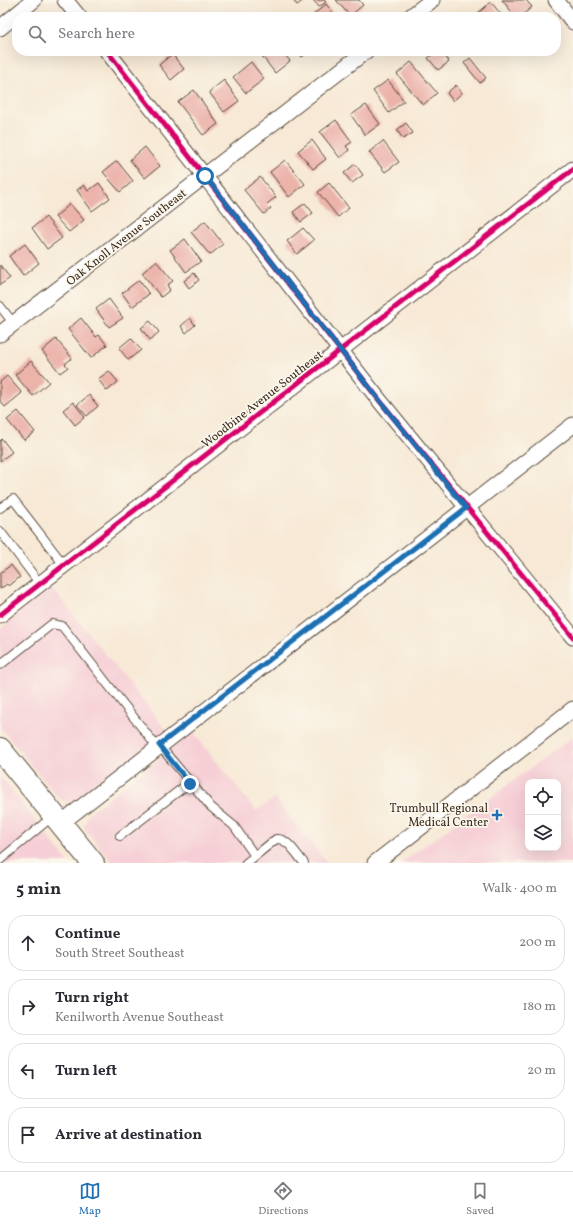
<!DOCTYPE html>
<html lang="en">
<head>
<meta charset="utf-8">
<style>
  :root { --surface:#fff; --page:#f2f2f3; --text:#2b2b33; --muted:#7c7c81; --line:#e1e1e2; --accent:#1f6fb2 }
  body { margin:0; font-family:Vollkorn,serif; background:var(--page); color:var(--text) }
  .controls { position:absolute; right:12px; bottom:12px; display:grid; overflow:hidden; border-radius:8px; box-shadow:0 4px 16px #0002 }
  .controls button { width:36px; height:36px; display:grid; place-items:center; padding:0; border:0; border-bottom:1px solid var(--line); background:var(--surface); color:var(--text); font:20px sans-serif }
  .stop { position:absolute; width:12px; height:12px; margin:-9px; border:3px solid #1f6fb2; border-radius:50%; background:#fff }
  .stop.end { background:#1f6fb2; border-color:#fff; box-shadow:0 1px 4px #0008 }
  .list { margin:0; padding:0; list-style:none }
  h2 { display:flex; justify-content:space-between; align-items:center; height:52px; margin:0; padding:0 16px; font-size:17px }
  h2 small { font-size:13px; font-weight:400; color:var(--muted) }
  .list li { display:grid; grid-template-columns:26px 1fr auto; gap:12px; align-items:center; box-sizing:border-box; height:56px; margin:0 8px 8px; padding:0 8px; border:1px solid var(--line); border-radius:16px }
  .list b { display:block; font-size:15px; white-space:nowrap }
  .list p { margin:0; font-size:13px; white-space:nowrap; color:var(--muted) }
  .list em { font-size:13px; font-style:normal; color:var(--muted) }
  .icon { flex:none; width:22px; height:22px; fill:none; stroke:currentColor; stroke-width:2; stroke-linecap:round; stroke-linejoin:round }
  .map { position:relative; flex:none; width:573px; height:863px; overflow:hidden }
  .search { position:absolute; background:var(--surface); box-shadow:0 4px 16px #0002; left:12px; right:12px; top:12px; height:44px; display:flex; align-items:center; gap:10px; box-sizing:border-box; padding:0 14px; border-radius:16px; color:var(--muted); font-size:15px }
  .sheet { height:308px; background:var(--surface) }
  nav { display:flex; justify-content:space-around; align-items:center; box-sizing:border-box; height:56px; border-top:1px solid var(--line); background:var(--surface); font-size:11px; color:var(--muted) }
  nav a { display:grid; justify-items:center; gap:2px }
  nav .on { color:var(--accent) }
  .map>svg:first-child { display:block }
  .built { fill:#f6cfd6; fill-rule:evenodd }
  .building { fill:#ecb3aa }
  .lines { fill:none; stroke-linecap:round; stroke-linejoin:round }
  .lane-casing { stroke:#574739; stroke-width:10 }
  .street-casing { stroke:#574739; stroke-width:17 }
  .primary-casing { stroke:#574739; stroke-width:24 }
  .lane { stroke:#fff; stroke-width:8 }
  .street { stroke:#fff; stroke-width:15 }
  .primary { stroke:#fff; stroke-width:22 }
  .cycleway-casing { stroke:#fbf7ec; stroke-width:8 }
  .cycleway { stroke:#d6006c; stroke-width:5 }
  .route { stroke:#1f6fb2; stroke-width:5 }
  .poi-dot { fill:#1f6fb2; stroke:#fbf7ec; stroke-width:1.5 }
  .labels { text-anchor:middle; stroke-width:3.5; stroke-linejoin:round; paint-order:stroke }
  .street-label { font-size:12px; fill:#3b2a1e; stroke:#fbf7ec }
  .poi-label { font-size:12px; fill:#3b2a1e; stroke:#fbf7ec; text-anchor:end }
</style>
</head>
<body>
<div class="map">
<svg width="573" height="863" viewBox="0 0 573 863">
  <rect width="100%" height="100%" fill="#fbf7ec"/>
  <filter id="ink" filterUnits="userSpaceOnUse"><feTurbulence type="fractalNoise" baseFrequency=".025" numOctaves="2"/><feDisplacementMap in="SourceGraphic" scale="8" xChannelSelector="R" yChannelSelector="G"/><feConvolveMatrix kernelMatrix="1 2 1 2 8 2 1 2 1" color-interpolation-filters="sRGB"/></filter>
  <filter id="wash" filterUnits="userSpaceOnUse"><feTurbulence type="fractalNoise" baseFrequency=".012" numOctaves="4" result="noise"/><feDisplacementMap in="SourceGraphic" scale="16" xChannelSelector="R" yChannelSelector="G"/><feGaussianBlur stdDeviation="0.9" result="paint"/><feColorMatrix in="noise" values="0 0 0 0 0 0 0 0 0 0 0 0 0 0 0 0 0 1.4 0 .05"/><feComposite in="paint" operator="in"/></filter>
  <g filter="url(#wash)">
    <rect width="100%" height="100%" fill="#f7e9d5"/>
    <path class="built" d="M 52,588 L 167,731 L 77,802 L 66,802 L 59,799 L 0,727 L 0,629 Z
      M 193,732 L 256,811 L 275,798 L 327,863 L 113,863 L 84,828 L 88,814 Z
      M 573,737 L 573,863 L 401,863 ZM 528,782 L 558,782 L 558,848 L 528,848 Z
      M 0,776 L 69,863 L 0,863 Z"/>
    <g id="blocks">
      <path class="building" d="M 293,0 L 304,0 L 297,5 Z
        M 313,0 L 324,0 L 326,2 L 319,7 Z
        M 336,0 L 359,0 L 363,5 L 350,16 Z
        M 502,0 L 526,0 L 532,7 L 520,17 L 516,17 Z
        M 491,2 L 503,17 L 479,17 L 477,14 Z
        M 326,4 L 336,17 L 313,17 L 312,16 Z
        M 267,51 L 282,51 L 290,61 L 275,73 L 262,56 Z
        M 297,51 L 310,51 L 302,57 Z
        M 438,51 L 447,51 L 449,53 L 445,56 L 449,62 L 438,70 L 428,58 Z
        M 172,54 L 184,69 L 171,80 L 159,65 Z
        M 470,58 L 486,78 L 480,83 L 464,63 Z
        M 251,62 L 264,79 L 246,93 L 233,77 Z
        M 411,62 L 437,93 L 423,105 L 397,74 Z
        M 224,80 L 239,101 L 224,112 L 209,92 Z
        M 388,80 L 404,101 L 389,113 L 373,91 Z
        M 456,85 L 462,93 L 453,101 L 447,93 Z
        M 194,90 L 218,124 L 203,135 L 178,102 Z
        M 366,105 L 380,124 L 365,135 L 351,115 Z
        M 336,120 L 352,142 L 346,146 L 349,150 L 340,158 L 320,132 Z
        M 406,123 L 413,133 L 403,139 L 397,130 Z
        M 312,140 L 326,159 L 313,169 L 298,151 Z
        M 383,141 L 399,162 L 385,172 L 369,152 Z
        M 145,147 L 160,166 L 145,178 L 130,160 Z
        M 285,160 L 305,184 L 289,197 L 270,172 Z
        M 117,161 L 133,181 L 120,192 L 103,172 Z
        M 355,164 L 363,175 L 352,183 L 344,173 Z
        M 260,177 L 276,197 L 267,204 L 271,208 L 264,214 L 244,190 Z
        M 99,183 L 110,198 L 92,211 L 77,190 L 84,185 L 88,191 Z
        M 329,183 L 349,208 L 338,217 L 318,192 Z
        M 305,203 L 313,213 L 301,222 L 293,212 Z
        M 70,204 L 84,220 L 69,232 L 55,217 Z
        M 46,217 L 62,238 L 47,249 L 32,228 Z
        M 205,221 L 223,244 L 210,255 L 191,232 Z
        M 303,228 L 314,240 L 297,254 L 287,241 Z
        M 185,239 L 201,261 L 186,272 L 170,250 Z
        M 25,244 L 39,263 L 23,276 L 9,256 Z
        M 156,261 L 173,281 L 167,285 L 170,290 L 161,297 L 142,273 Z
        M 0,265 L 10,278 L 0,285 Z
        M 194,273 L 199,280 L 189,288 L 184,281 Z
        M 139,280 L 149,294 L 132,307 L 122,293 Z
        M 109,299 L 123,318 L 109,327 L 96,309 Z
        M 81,318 L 96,337 L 99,335 L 107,345 L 91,358 L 68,329 Z
        M 190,318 L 195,325 L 186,333 L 181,326 Z
        M 150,321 L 159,332 L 150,340 L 141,328 Z
        M 131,338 L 141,350 L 128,360 L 119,348 Z
        M 56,339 L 72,358 L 65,364 L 68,367 L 60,373 L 42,351 Z
        M 31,361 L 49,382 L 33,396 L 15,375 Z
        M 109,371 L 118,382 L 107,391 L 98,379 Z
        M 7,376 L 22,393 L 5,407 L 0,401 L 0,382 Z
        M 89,395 L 98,406 L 87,416 L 77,405 Z
        M 73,402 L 85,417 L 75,425 L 63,410 Z
        M 18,411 L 35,432 L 24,440 L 7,420 Z
        M 2,439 L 12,452 L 0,461 L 0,441 Z
        M 11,565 L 20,577 L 9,586 L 7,584 L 0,589 L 0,573 Z"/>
    </g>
  </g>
  <g filter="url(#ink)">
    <use href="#blocks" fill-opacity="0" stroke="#574739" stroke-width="1"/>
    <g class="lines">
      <defs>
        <path id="lane" d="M 0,306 L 14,324
          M 0,508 L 13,499 L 64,565
          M 0,531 L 40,584
          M 0,665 L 52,624 L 62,626 L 157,747
          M 159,745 L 211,807 L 234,826 L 255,856 L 246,863
          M 120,836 L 189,783
          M 255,856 L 276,839 C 288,838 296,854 304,863
          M 0,860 L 53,816"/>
        <path id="street" d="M 65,0 L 79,17
          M 556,0 L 573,22
          M 410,17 L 432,0
          M 0,28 L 34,0
          M 107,51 L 380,401 L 573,637
          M 0,334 L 366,51
          M 0,615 L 573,169
          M 61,823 L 573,425
          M 375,863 L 573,709"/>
        <path id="primary" d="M 0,749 L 93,863"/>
      </defs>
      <use href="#lane" class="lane-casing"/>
      <use href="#street" class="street-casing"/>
      <use href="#primary" class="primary-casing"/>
      <use href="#lane" class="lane"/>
      <use href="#street" class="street"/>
      <use href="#primary" class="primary"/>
      <defs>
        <path id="cycleway" d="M 107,51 L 380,401 L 573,637
          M 0,615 L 573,169"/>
      </defs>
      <use href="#cycleway" class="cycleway-casing"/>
      <use href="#cycleway" class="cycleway"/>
    </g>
  </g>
  <g class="lines" filter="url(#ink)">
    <path class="route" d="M 190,784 L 159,745 L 466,508 L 380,401 L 205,176"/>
  </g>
  <path class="poi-dot" d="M495 809h4v4h4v4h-4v4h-4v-4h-4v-4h4z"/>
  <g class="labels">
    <g class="street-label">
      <text transform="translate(126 237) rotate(-38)" y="4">Oak Knoll Avenue Southeast</text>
      <text transform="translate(262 399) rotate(-38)" y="4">Woodbine Avenue Southeast</text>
    </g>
    <g class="poi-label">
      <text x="488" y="812">Trumbull Regional<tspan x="488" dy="14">Medical Center</tspan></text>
    </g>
  </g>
</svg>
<div class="controls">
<button><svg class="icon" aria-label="locate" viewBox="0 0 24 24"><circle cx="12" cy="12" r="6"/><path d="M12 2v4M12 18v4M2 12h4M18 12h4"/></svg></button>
<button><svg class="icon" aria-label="layers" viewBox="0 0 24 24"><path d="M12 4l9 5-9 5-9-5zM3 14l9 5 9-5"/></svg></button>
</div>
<div class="stop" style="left:205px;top:176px"></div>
<div class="stop end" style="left:190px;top:784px"></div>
<div class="search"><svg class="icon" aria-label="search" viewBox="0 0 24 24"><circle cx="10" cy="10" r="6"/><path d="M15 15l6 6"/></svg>Search here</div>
</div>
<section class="sheet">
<h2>5 min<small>Walk · 400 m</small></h2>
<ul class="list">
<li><svg class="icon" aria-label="ahead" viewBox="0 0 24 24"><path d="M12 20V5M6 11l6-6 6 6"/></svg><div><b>Continue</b><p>South Street Southeast</p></div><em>200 m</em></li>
<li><svg class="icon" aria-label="right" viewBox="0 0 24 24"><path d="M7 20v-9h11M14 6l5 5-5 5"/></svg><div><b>Turn right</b><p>Kenilworth Avenue Southeast</p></div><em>180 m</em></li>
<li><svg class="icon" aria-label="left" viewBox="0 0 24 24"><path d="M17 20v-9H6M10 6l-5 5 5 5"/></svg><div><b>Turn left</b></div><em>20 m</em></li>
<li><svg class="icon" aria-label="arrive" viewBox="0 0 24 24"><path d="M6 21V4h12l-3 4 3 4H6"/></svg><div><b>Arrive at destination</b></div></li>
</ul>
</section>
<nav>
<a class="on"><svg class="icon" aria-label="map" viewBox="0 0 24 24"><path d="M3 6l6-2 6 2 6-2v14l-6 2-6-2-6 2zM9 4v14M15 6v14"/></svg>Map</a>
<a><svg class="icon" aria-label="directions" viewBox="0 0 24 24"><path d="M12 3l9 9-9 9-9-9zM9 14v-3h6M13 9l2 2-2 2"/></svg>Directions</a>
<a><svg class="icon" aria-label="saved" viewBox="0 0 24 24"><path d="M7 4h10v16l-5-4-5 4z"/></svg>Saved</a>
</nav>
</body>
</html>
